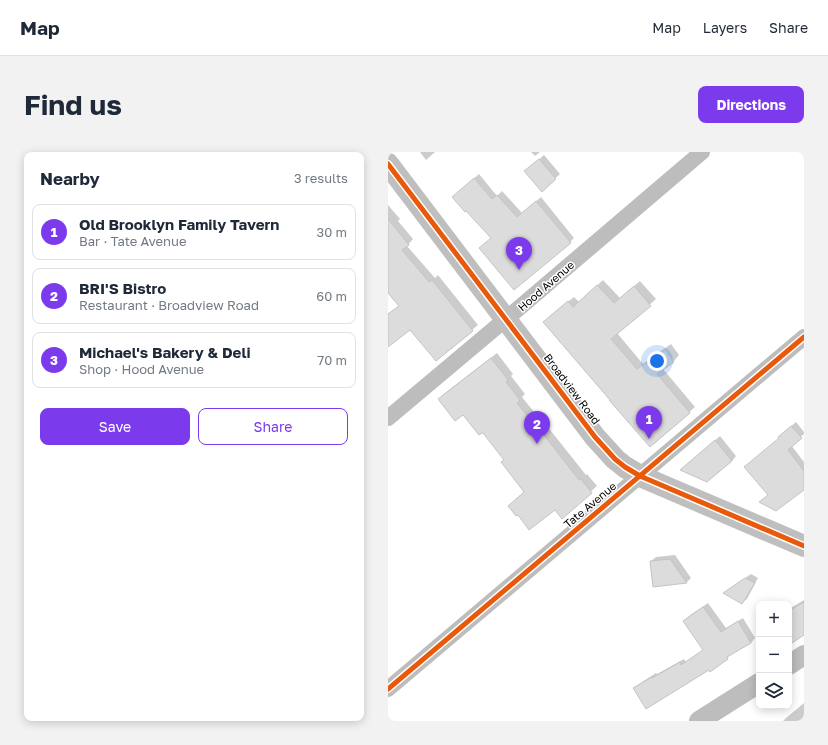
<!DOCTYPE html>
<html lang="en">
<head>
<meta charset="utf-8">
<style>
  :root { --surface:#fff; --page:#f2f2f3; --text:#1f2937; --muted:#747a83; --line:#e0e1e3; --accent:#7c3aed }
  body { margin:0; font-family:"Golos Text",sans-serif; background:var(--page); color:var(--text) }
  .controls { position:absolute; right:12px; bottom:12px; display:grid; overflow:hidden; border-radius:8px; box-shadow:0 2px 10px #0003 }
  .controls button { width:36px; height:36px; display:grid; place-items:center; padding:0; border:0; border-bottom:1px solid var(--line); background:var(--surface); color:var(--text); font:20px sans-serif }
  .you { position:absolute; left:269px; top:209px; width:14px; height:14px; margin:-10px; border:3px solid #fff; border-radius:50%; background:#1a73e8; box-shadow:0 0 0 6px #1a73e833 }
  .badge { display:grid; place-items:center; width:26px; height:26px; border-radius:50%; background:var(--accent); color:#fff; font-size:13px; font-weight:700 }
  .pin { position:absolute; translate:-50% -33px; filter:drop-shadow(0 1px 2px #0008) }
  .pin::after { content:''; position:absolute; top:21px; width:14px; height:12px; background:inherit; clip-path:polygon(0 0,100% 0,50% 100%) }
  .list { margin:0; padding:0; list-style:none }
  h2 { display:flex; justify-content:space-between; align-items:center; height:52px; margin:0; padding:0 16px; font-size:17px }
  h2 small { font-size:13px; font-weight:400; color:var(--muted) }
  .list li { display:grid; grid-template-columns:26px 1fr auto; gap:12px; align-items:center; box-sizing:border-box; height:56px; margin:0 8px 8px; padding:0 8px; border:1px solid var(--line); border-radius:8px }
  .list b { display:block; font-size:15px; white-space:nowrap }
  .list p { margin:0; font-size:13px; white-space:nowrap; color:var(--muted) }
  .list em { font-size:13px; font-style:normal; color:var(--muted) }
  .actions { display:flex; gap:8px; padding:12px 16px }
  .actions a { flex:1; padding:9px 0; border:1px solid var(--accent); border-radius:8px; text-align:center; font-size:14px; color:var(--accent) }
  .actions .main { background:var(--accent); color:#fff }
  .icon { flex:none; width:22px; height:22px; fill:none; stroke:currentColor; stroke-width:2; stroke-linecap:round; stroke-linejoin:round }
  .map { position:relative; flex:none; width:416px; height:569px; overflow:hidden; border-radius:8px }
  header { display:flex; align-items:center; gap:24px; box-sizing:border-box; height:56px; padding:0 20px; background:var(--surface); border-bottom:1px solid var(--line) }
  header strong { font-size:19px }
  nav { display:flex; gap:22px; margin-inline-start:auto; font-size:14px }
  .intro { display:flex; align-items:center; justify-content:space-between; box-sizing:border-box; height:96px; padding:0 24px }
  h1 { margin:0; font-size:28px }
  .button { padding:10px 18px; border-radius:8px; background:var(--accent); color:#fff; font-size:14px; font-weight:700 }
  main { display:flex; gap:24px; padding:0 24px }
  aside { flex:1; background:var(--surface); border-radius:8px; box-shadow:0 2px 10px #0003 }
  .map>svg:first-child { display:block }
  .shadow { fill:#0003 }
  .building { fill:#dcdcdc; stroke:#c4c4c4 }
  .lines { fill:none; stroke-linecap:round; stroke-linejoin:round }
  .minor { stroke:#bdbdbd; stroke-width:16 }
  .tertiary { stroke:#bdbdbd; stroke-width:20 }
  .secondary { stroke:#bfbfbf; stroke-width:22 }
  .cycleway-casing { stroke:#fff; stroke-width:8 }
  .cycleway { stroke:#e8590c; stroke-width:5 }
  .labels { text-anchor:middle; stroke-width:3; stroke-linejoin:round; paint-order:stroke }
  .street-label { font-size:11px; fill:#000; stroke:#fff }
</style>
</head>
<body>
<header>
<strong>Map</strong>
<nav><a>Map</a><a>Layers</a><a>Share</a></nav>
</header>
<div class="intro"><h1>Find us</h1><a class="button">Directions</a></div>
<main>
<aside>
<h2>Nearby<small>3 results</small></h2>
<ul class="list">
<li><span class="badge">1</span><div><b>Old Brooklyn Family Tavern</b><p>Bar · Tate Avenue</p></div><em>30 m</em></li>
<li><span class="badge">2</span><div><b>BRI'S Bistro</b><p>Restaurant · Broadview Road</p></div><em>60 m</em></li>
<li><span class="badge">3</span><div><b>Michael's Bakery &amp; Deli</b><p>Shop · Hood Avenue</p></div><em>70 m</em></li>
</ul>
<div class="actions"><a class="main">Save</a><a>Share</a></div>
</aside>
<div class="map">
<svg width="416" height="569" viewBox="0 0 416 569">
  <rect width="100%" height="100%" fill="#fff"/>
  <path class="shadow" d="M 32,0 L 47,0 L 38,8 Z
    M 143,0 L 152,0 L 147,4 Z
    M 156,3 L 172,22 L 154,38 L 142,15 Z
    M 91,22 L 109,44 L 114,39 L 134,61 L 153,45 L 186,86 L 182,90 L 104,86 L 69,41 Z
    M 0,53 L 12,67 L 10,69 L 25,87 L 19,94 L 47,126 L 50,123 L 90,173 L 48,208 L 22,177 L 0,194 L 0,162 L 12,153 L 0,139 Z
    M 215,128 L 232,146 L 252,129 L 268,147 L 229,181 L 255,212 L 283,192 L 291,203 L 286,209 L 275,217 L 307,255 L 262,294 L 162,164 L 186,145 L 191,150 Z
    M 109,201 L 125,222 L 123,224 L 137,242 L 134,245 L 158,275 L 159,274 L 198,323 L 199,322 L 209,334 L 174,365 L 167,357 L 137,339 L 117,308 L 96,280 L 75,262 L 51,247 L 57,241 Z
    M 408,270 L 416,280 L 416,282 L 403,293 L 416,310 L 416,337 L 380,343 L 392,286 L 395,281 Z
    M 332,284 L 348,304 L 344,309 L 319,329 L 294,317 Z
    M 287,403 L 303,426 L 299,430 L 266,434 L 263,409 L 268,405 Z
    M 363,422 L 370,426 L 359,447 L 354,451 L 337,441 L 341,437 Z
    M 416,448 L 416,482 L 401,483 L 401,457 Z
    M 320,451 L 338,476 L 355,466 L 367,486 L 363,491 L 344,501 L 339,506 L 321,517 L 246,536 L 251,532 L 268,521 L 269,522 L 296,507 L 298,510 L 316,497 L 297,469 L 301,464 Z
    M 416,551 L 416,569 L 395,569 L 398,566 Z"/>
  <path class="building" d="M 151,7 L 168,27 L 154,40 L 136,19 Z
    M 86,26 L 104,47 L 109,43 L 129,65 L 148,49 L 183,91 L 126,138 L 91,96 L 103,86 L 78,59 L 77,60 L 64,45 Z
    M 0,67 L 21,93 L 14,98 L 41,130 L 44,128 L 85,179 L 48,209 L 22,178 L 0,195 L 0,162 L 11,154 L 0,141 Z
    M 209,133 L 226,151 L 246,134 L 263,154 L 223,187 L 249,217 L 277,197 L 286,210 L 269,222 L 302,261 L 262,295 L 221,248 L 222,248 L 155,170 L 180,149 L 185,155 Z
    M 103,206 L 120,228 L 118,230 L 132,248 L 129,251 L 152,280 L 153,279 L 191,328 L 193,327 L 204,341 L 174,367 L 167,358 L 141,378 L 130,363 L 128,364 L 120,354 L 136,340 L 113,310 L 116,308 L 95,281 L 94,281 L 91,283 L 75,263 L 67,269 L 50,247 Z
    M 403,274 L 414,286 L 400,298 L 416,319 L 416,338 L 388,359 L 371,350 L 380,343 L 356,315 L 391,286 L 390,285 Z
    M 327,288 L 344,309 L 319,330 L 292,318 Z
    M 282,407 L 299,431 L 265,435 L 262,409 Z
    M 357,426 L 367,431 L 354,452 L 335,441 Z
    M 416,450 L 416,483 L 401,493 L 401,459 Z
    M 315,455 L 333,480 L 350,469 L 363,491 L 339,505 L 340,507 L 322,520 L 321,518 L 258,557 L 245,536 L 264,525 L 264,526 L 292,510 L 293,513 L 315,498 L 295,469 Z"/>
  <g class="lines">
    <path class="minor" d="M 0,266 L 131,156 L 314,0
      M 0,537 L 416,185"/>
    <path class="tertiary" d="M 401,513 L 416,503
      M 311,569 L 371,531"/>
    <path class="secondary" d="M 0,12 L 207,285 L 227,307 L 237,315 L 252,324 L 416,394"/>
    <defs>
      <path id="cycleway" d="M 0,12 L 207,285 L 227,307 L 237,315 L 252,324 L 416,394
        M 0,537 L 416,185"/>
    </defs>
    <use href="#cycleway" class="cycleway-casing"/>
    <use href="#cycleway" class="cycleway"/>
  </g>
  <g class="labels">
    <g class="street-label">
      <text transform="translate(158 134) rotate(-41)" y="4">Hood Avenue</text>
      <text transform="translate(184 237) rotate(53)" y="4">Broadview Road</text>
      <text transform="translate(202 353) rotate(-40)" y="4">Tate Avenue</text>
    </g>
  </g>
</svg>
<div class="controls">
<button>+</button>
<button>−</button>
<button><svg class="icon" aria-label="layers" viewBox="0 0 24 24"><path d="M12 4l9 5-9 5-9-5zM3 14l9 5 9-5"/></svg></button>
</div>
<div class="you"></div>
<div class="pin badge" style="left:261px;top:287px">1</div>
<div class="pin badge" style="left:149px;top:292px">2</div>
<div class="pin badge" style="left:131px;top:118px">3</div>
</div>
</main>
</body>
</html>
